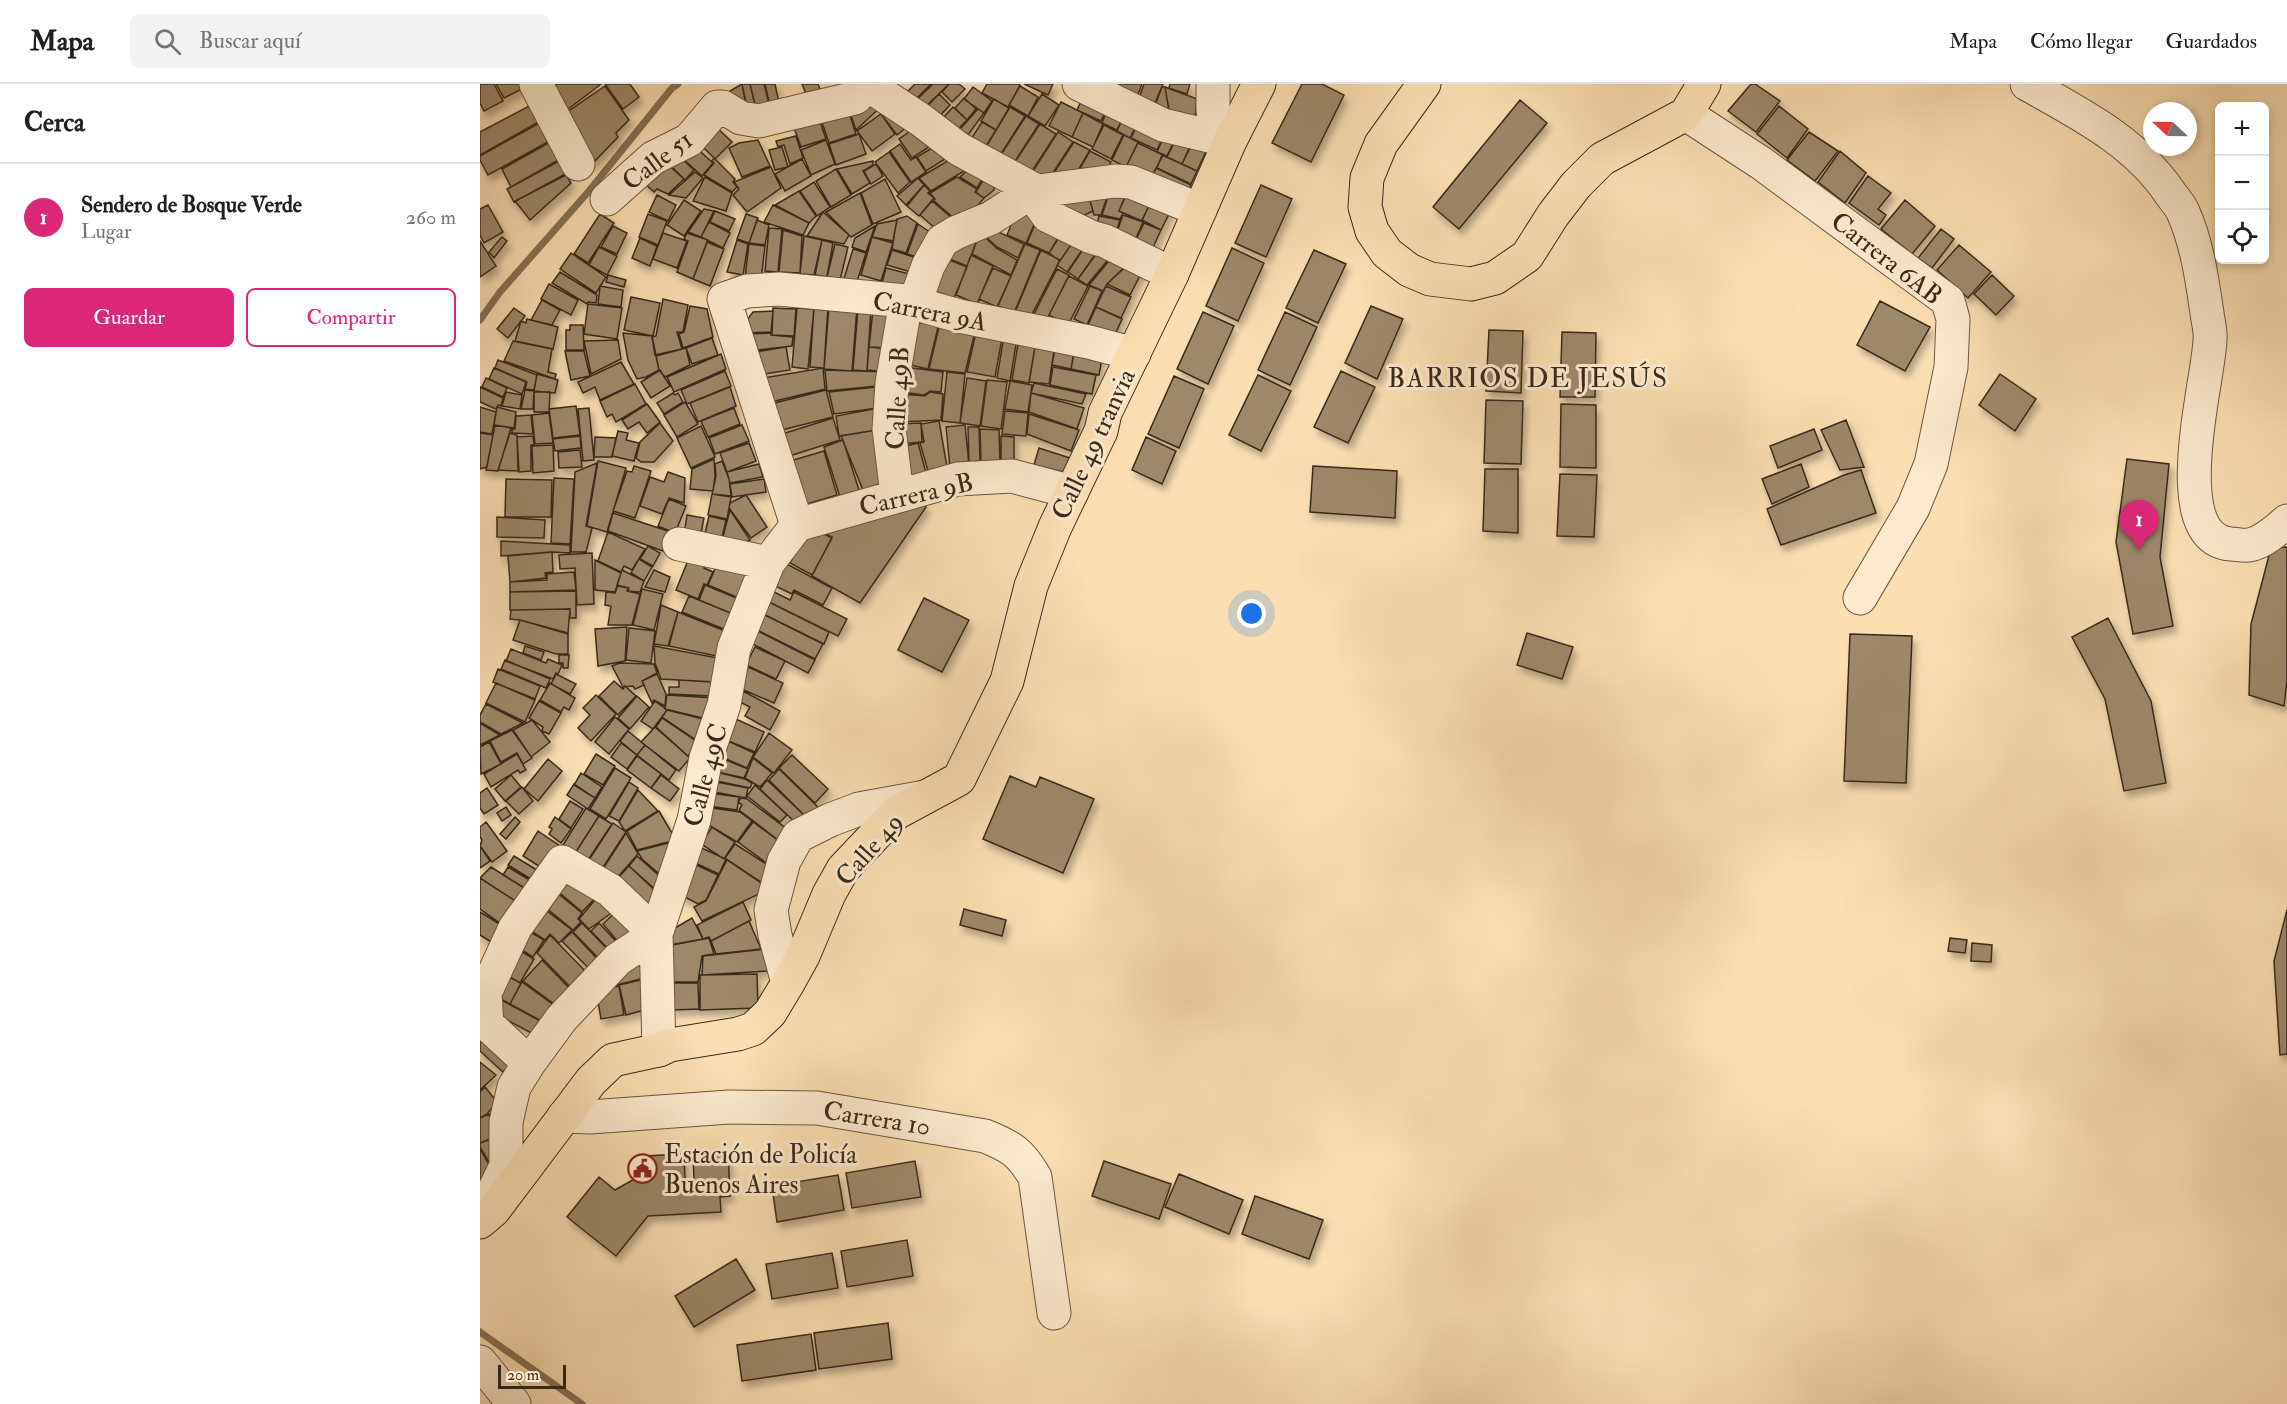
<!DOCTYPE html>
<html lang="es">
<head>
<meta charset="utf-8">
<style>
  :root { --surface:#fff; --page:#f2f2f2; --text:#202124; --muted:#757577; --line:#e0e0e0; --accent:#db2777 }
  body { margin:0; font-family:"IM FELL Double Pica",serif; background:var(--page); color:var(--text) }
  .controls { position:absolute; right:18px; top:18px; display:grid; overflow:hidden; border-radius:9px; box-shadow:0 3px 9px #0003 }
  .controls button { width:54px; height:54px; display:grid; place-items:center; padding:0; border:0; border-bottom:2px solid var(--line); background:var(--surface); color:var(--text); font:30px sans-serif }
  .compass { position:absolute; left:1663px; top:18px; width:54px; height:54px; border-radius:50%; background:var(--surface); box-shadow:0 3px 9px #0003; rotate:292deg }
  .scale { position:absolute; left:18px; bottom:15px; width:68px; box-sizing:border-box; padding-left:6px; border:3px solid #392a1a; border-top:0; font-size:16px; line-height:21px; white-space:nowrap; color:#392a1a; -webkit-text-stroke:4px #fceace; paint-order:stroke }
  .you { position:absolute; left:772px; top:530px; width:21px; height:21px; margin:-15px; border:4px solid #fff; border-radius:50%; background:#1a73e8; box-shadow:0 0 0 9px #1a73e833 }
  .badge { display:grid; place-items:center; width:39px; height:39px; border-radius:50%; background:var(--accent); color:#fff; font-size:20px; font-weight:700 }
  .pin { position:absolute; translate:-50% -50px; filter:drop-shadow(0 2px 3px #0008) }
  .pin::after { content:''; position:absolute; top:32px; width:21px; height:18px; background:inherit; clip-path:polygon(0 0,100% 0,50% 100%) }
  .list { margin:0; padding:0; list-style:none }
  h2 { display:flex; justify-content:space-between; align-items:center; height:78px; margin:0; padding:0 24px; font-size:26px }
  h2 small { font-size:20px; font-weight:400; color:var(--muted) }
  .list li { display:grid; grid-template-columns:39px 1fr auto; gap:18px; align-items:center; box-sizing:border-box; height:108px; padding:0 24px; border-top:2px solid var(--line) }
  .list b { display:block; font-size:22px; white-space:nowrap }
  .list p { margin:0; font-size:20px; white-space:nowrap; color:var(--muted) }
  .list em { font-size:20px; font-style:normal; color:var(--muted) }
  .actions { display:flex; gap:12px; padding:18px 24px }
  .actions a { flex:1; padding:14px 0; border:2px solid var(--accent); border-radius:9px; text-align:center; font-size:21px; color:var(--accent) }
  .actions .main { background:var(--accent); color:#fff }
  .icon { flex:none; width:33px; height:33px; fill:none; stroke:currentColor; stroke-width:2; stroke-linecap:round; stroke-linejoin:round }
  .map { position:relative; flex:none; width:1807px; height:1320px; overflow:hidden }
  header { display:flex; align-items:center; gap:36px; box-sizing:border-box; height:84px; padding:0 30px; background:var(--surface); border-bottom:2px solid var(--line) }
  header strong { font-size:28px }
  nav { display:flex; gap:33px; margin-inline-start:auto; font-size:21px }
  .search { width:420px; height:54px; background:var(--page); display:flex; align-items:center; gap:15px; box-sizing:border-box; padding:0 21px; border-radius:9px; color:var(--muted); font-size:22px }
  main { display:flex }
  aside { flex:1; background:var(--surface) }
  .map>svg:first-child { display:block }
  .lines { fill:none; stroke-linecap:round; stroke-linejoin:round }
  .stream { stroke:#867157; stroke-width:7 }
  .building { fill:#9e886a; stroke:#392a1a; stroke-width:1.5; filter:url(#shadow) }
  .minor-casing { stroke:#6a5740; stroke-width:35 }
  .major-casing { stroke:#392a1a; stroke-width:35 }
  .minor { stroke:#fceace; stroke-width:33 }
  .major { stroke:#fbdfb3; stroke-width:33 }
  .labels { text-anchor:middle; stroke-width:6; stroke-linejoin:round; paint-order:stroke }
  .street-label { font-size:26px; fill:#392a1a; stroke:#fceace }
  .poi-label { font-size:26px; fill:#392a1a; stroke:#fceace; text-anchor:start }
  .neighbourhood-label { font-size:27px; letter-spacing:1.5px; fill:#392a1a; stroke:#fceace }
</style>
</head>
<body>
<header>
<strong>Mapa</strong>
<div class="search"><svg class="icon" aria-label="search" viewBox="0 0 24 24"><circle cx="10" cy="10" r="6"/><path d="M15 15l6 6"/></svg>Buscar aquí</div>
<nav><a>Mapa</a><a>Cómo llegar</a><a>Guardados</a></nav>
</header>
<main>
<aside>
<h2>Cerca<small></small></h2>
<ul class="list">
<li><span class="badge">1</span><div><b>Sendero de Bosque Verde</b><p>Lugar</p></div><em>260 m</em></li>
</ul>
<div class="actions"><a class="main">Guardar</a><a>Compartir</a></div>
</aside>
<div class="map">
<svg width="1807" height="1320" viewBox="0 0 1807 1320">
  <defs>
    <filter id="shadow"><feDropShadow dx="3.5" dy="6" stdDeviation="3" flood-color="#0004"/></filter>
  </defs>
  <rect width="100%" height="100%" fill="#fbdfb3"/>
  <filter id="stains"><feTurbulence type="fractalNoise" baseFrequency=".00333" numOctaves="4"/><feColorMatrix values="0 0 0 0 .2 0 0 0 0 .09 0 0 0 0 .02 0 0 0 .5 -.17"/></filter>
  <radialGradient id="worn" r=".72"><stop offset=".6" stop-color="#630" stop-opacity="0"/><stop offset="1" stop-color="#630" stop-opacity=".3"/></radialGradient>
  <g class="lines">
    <path class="stream" d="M 0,236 L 20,208 L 109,107 L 192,4 L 198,0
      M 0,1248 L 102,1320"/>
  </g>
  <path class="building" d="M 0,0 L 14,0 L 23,17 L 4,27 L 0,19 Z
    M 16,0 L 42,0 L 44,4 L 24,14 Z
    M 75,0 L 121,0 L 83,29 L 68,4 Z
    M 125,0 L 150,0 L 159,13 L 143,25 Z
    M 262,0 L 270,0 L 278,34 L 269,32 Z
    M 262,0 L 267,26 L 243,11 Z
    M 270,0 L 284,0 L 291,28 L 278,32 Z
    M 285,0 L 295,0 L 301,29 L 292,31 Z
    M 322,0 L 338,0 L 345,19 L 332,24 Z
    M 435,0 L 451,0 L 428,23 L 421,14 Z
    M 453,0 L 469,0 L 437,31 L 429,23 Z
    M 469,0 L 479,0 L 485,5 L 472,18 L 462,8 Z
    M 507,0 L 538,0 L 540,1 L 528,23 L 502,9 Z
    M 544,0 L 573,0 L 568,11 Z
    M 639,0 L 662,0 L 653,23 L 633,16 Z
    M 664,0 L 683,0 L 670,31 L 655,25 Z
    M 690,0 L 710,0 L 707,10 L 689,4 Z
    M 822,0 L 842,0 L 864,11 L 831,78 L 792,59 Z
    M 1271,0 L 1275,0 L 1300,17 L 1276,48 L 1248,27 Z
    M 125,2 L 149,36 L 136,49 L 138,53 L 112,80 L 83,31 Z
    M 540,2 L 558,13 L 548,32 L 529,21 Z
    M 493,3 L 512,17 L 504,29 L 484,15 Z
    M 682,3 L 685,3 L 691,40 L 671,32 Z
    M 685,3 L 717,15 L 714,43 L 690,32 Z
    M 606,7 L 630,18 L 621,37 L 597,26 Z
    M 459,10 L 470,21 L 451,41 L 440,30 Z
    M 562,10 L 579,21 L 565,42 L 548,32 Z
    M 484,14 L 496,25 L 487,36 L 475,24 Z
    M 514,15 L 529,24 L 516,46 L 501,37 Z
    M 1040,16 L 1067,39 L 979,145 L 953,123 Z
    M 407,17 L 376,46 L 369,26 Z
    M 581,18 L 603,29 L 592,53 L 569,42 Z
    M 630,19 L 646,27 L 637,46 L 622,39 Z
    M 53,20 L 62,36 L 0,71 L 0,48 Z
    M 366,20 L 376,50 L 349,59 L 339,29 Z
    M 1299,22 L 1328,45 L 1307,74 L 1277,50 Z
    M 473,23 L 487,36 L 468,56 L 455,43 Z
    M 530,23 L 545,32 L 514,81 L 500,73 Z
    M 498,25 L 504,29 L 480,62 L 471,55 Z
    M 336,26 L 346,55 L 321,63 L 311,35 Z
    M 398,26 L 432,39 L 417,51 Z
    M 646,27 L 660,34 L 650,54 L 637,47 Z
    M 603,29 L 623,40 L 613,63 L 592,53 Z
    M 401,30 L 415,50 L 392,67 L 377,47 Z
    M 546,32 L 559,40 L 528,88 L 515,80 Z
    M 65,36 L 75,54 L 8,91 L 0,76 L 0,72 Z
    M 229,36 L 252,58 L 235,75 L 213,53 Z
    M 445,37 L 458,57 L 432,74 L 419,55 Z
    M 659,37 L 685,49 L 677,66 L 651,54 Z
    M 502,38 L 516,46 L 500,72 L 486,63 Z
    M 560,40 L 576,50 L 545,98 L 529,87 Z
    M 624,41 L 643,51 L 631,75 L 612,65 Z
    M 687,46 L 697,51 L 687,72 L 677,68 Z
    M 578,48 L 593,58 L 561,107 L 546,98 Z
    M 1329,48 L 1358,67 L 1335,97 L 1307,76 Z
    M 379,50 L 386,70 L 356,81 L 349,60 Z
    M 644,51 L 658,58 L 646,83 L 632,76 Z
    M 316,52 L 323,74 L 310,80 L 304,61 L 298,63 L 296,57 Z
    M 697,53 L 711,60 L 702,80 L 687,73 Z
    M 278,56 L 290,82 L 262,93 L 249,64 L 259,59 Z
    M 346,56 L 355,80 L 331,91 L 321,66 Z
    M 465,56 L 473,70 L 446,87 L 437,73 Z
    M 72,57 L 82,74 L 31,103 L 22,85 Z
    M 594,58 L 610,66 L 589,102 L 562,107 Z
    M 658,59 L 683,71 L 671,94 L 646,83 Z
    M 212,60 L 233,79 L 222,92 L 201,73 Z
    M 420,60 L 431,76 L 436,73 L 446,88 L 431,98 L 410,67 Z
    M 712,60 L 726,67 L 717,87 L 702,80 Z
    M 302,63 L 308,83 L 295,86 L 289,66 Z
    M 190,64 L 214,86 L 205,96 L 182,73 Z
    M 610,67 L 631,78 L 624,91 L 596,92 Z
    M 1360,67 L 1386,89 L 1365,119 L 1338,98 Z
    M 409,68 L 430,98 L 418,109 L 395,78 Z
    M 481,69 L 489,84 L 451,107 L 439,94 Z
    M 682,71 L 717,87 L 711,100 L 677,84 Z
    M 234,74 L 255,95 L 253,98 L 257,103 L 252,108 L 224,91 L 234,79 L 232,77 Z
    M 83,75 L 89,88 L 34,118 L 27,105 Z
    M 322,75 L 331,92 L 305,107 L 295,90 Z
    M 393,77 L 393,81 L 383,87 L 390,99 L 372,110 L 357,85 Z
    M 185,78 L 204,95 L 188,110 L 177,105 L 174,108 L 159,94 Z
    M 396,80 L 403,92 L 391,100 L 384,87 Z
    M 291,83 L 301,104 L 267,128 L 253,111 L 259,105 L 254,98 Z
    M 676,84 L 711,101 L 705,112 L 671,95 Z
    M 356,85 L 371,111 L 351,123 L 336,97 Z
    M 488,86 L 508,86 L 497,104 L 480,93 Z
    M 509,86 L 514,96 L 514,106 L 504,114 L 496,108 Z
    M 215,88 L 223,94 L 206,114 L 189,111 Z
    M 86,91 L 91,99 L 50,136 L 35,117 Z
    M 1388,92 L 1411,109 L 1398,125 L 1406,131 L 1399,141 L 1369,119 Z
    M 225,93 L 252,109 L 246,127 L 213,117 Z
    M 477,93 L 497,105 L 495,108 L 504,114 L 482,141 L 454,117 L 455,115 L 450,109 Z
    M 438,94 L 444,101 L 426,121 L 417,112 Z
    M 405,95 L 421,128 L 393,140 L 381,109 Z
    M 334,98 L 350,123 L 337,132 L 320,107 Z
    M 633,98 L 649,103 L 639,127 L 643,129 L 640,135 L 622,131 Z
    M 444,101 L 450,107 L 448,109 L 454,114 L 439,132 L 427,122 Z
    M 631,101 L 621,131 L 614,131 L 606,102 Z
    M 781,101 L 812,115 L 786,173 L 755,159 Z
    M 606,102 L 613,127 L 586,140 L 563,115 Z
    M 650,102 L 673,112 L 662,137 L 639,127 Z
    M 319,107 L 336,132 L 329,139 L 295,121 Z
    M 380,109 L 392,141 L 371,153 L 346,128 Z
    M 177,111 L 196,121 L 188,137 L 169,128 Z
    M 674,112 L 693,122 L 681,146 L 662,136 Z
    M 204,116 L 221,127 L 204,152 L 187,141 Z
    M 1425,116 L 1455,142 L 1432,170 L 1401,145 Z
    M 452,117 L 478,139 L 466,154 L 440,131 Z
    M 8,121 L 23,148 L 4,159 L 0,151 L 0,125 Z
    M 293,121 L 329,139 L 323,151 L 284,138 Z
    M 539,122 L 561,125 L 546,159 L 527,151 Z
    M 224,125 L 234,127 L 221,153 L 208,148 Z
    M 235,127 L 255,135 L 249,147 L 230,138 Z
    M 343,128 L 369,151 L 364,160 L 327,152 Z
    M 120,130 L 134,139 L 108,179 L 94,170 Z
    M 168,130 L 187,137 L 178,161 L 159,153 Z
    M 266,130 L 278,134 L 269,159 L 257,155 Z
    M 559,131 L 584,144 L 569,169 L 547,159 Z
    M 643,131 L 663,138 L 651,166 L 633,159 Z
    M 427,132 L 437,139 L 426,169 L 412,165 L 417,135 Z
    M 619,132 L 640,136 L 633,158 L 614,152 Z
    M 277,136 L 289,141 L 285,161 L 269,159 Z
    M 417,136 L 413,157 L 392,153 L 397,140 Z
    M 229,138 L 250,149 L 243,164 L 221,153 Z
    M 664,139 L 681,146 L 670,170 L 653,162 Z
    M 438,140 L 450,148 L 443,175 L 427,170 Z
    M 133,142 L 147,149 L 137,170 L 121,163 Z
    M 395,142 L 386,168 L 372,163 L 375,154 Z
    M 508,143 L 544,160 L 538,174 L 517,163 L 503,150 Z
    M 289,144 L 302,145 L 298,188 L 285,187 Z
    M 585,144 L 599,149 L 580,177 L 569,169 Z
    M 1461,145 L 1474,155 L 1452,184 L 1438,174 Z
    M 303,146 L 322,152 L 320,189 L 299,188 Z
    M 183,149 L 207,157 L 197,184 L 173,175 Z
    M 207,149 L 228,156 L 213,195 L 197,188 L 208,157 L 204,155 Z
    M 599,149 L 609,156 L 587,188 L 577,181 Z
    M 503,151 L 516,164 L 537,176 L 531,191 L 492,170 L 496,159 Z
    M 324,152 L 342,156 L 334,191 L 320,190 Z
    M 22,153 L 27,157 L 14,174 L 9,168 Z
    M 392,153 L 413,159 L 401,197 L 381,191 Z
    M 160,154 L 177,162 L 170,182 L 152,174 Z
    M 610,155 L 621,162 L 598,195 L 588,188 Z
    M 257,156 L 268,160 L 263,191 L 247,188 Z
    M 342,156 L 353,159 L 347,193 L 335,191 Z
    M 497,156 L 487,182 L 462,172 Z
    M 0,157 L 16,182 L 0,193 Z
    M 227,158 L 244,165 L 230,202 L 213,195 Z
    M 625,158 L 637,165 L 607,201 L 598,195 Z
    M 269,160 L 285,162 L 281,196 L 265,194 Z
    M 355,160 L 368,163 L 360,196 L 347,193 Z
    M 545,160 L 560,166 L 534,229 L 518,222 Z
    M 1479,161 L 1511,188 L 1488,214 L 1457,186 Z
    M 119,163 L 137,172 L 127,191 L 109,181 Z
    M 752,164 L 784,179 L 758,237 L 726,222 Z
    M 373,165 L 386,169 L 376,201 L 363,198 Z
    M 412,166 L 443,176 L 438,190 L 407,181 Z
    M 561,166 L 580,176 L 551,232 L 536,226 Z
    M 638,166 L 655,173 L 627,200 L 623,207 L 609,201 Z
    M 834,166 L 866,180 L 838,239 L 806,224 Z
    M 91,169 L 126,193 L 116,209 L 80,185 Z
    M 491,171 L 513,182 L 497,220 L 476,211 Z
    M 462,173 L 487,183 L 474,214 L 449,205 Z
    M 653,176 L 665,182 L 650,211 L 627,200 Z
    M 406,184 L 437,192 L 433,207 L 402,199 Z
    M 513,184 L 531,192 L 517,223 L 499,215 Z
    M 577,185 L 589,191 L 566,237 L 554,230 Z
    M 80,188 L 117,211 L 116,219 L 108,218 L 107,220 L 72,199 Z
    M 128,191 L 146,196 L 144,203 L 126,198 Z
    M 1512,191 L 1534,212 L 1516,231 L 1494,210 Z
    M 589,192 L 608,202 L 588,241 L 569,231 Z
    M 69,200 L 98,216 L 91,231 L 61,215 Z
    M 120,202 L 143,206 L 141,223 L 118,220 Z
    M 610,202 L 622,207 L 607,241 L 594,235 Z
    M 626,202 L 651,213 L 641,234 L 616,223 Z
    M 151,213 L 180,219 L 173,252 L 144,246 Z
    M 183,215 L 208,221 L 203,248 L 197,248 L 202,265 L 175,271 L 172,253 L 176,252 Z
    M 62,216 L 80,226 L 72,241 L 51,236 Z
    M 1400,217 L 1450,243 L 1425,287 L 1377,261 Z
    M 108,220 L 142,224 L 137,255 L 104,250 Z
    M 210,222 L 227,225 L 233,253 L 203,264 L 199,250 L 204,248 Z
    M 334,222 L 348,222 L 344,284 L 330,283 Z
    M 349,222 L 377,224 L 372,287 L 344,285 Z
    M 891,222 L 923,235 L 897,295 L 865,279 Z
    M 616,223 L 642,235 L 634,253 L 608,241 Z
    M 34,224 L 45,232 L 28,254 L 17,245 Z
    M 293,224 L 316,225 L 314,252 L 292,251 Z
    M 317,224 L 334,225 L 328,285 L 312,283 Z
    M 378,224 L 391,225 L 387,287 L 373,286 Z
    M 393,226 L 413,228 L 409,264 L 389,263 Z
    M 293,227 L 291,248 L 265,249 L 264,240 L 273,228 Z
    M 723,228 L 754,242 L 728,300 L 697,285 Z
    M 805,228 L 837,243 L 810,301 L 778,286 Z
    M 437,234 L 459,239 L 448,285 L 426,280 Z
    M 47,235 L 78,243 L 73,265 L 35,257 L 41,237 L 46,239 Z
    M 460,239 L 495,248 L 485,289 L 449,285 Z
    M 90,241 L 103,241 L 104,266 L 86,266 L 86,246 L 90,246 Z
    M 1009,246 L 1043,247 L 1041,309 L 1006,307 Z
    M 496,248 L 522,254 L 515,293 L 487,288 Z
    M 1082,248 L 1116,249 L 1115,313 L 1080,313 Z
    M 143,249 L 172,252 L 179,286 L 166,293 L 157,295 L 148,276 Z
    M 291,249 L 291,251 L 313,253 L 312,262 L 269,267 L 267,250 Z
    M 524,252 L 537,254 L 530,297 L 517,294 Z
    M 232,254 L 238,271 L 212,280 L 206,264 Z
    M 539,254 L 556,257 L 549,299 L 532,296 Z
    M 138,256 L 141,275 L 111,290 L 104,257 Z
    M 33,257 L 72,265 L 68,288 L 76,290 L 75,295 L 24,277 Z
    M 556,257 L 575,260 L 569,300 L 549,298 Z
    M 576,259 L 595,262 L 591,285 L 572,281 Z
    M 306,263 L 310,286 L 278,291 L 275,268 Z
    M 389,263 L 410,265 L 408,288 L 387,286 Z
    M 206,264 L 210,281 L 185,293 L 179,286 L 176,272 Z
    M 595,264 L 623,269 L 619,291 L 591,285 Z
    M 85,267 L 104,267 L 110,292 L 91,296 Z
    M 241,270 L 246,285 L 194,308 L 187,293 Z
    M 18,276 L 57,291 L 54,306 L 45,305 L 47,298 L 15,284 Z
    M 141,278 L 154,300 L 120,316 L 115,303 L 103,309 L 98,298 Z
    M 425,283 L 463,288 L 461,308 L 450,307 L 444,311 L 421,308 Z
    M 573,283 L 616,291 L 612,310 L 570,301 Z
    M 14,284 L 46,298 L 42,310 L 9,295 Z
    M 343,284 L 345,305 L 291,318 L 283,294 Z
    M 180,286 L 190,302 L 171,314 L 161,298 Z
    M 345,286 L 408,288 L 407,301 L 347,307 Z
    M 245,287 L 251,302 L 207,320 L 201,306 Z
    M 861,287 L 895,303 L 868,359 L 834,343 Z
    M 467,288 L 485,290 L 480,339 L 462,337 Z
    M 57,290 L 78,296 L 75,309 L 54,307 Z
    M 1520,290 L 1556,315 L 1535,347 L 1499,321 Z
    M 778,291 L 811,307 L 781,367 L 749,351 Z
    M 694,292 L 724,305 L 699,364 L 668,350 Z
    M 6,294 L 27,304 L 23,313 L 2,303 Z
    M 487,294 L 506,297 L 500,342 L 480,339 Z
    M 507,296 L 527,298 L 521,345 L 501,342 Z
    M 530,297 L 552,301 L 548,328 L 525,325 Z
    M 554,299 L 606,310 L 602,320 L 551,309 Z
    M 155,300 L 166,320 L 136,338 L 132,330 L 127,333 L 120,317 Z
    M 406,302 L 405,323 L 354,330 L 349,308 Z
    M 0,303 L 23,314 L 21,322 L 18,321 L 16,325 L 0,318 Z
    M 250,303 L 256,322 L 218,338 L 210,319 Z
    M 45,306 L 54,307 L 53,325 L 41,325 Z
    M 346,306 L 353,333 L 298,347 L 291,320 Z
    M 26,308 L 42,311 L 40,325 L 22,322 Z
    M 54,308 L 70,308 L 69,328 L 54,328 Z
    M 450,308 L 463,310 L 461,336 L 420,338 L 421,310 L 445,312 Z
    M 193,309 L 195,311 L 198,309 L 203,318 L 184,330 L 177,319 Z
    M 551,309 L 604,324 L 597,345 L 549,328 Z
    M 1006,316 L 1043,317 L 1041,380 L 1004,379 Z
    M 205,318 L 218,340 L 197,353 L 184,331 Z
    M 167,320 L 180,338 L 167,349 L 159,338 L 148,345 L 142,336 Z
    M 1081,320 L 1116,321 L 1116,384 L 1080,383 Z
    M 96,322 L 100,351 L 73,354 L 69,325 Z
    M 0,323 L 16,328 L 12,350 L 0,348 Z
    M 17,323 L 36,328 L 34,344 L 14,341 Z
    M 109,324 L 114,376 L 103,377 L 98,325 Z
    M 254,324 L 260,340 L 228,353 L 221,337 Z
    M 399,324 L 403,345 L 359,352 L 356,332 Z
    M 525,327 L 548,329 L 546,352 L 522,350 Z
    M 69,329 L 73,359 L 55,360 L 52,331 Z
    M 549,330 L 599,346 L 591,367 L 547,350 Z
    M 51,331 L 53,350 L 32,349 L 32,345 L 35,345 L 36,332 Z
    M 353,334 L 360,356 L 306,373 L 299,351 Z
    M 1366,336 L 1384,383 L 1360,386 L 1341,346 Z
    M 459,337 L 467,383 L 448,387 L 440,359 L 444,358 L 441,340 Z
    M 180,339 L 193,357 L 174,378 L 161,378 L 156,374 L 160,358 Z
    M 441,339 L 442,358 L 420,360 L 419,340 Z
    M 15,341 L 31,344 L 18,387 L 6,386 Z
    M 262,341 L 269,357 L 235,370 L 229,354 Z
    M 485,341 L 489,381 L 470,384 L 466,343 Z
    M 221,342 L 235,373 L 211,384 L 197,354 Z
    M 488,343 L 499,343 L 500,377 L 489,378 Z
    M 403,345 L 406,400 L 383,406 L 361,352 Z
    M 500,345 L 519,346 L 520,378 L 501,379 Z
    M 1334,345 L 1342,366 L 1298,384 L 1290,362 Z
    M 138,347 L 148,349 L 146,356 L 159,359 L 154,377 L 132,372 Z
    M 0,349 L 13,351 L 7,383 L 0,385 Z
    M 30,349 L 37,351 L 38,387 L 18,386 Z
    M 53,352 L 54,361 L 51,361 L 51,387 L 39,388 L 37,353 Z
    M 100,352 L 101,364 L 75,367 L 73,355 Z
    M 521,352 L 534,353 L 534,380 L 521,380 Z
    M 115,353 L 136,354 L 132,373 L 114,373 Z
    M 666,353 L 696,367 L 682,400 L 652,386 Z
    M 363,356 L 379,406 L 360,413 L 344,363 Z
    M 269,359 L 276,377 L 247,388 L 240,369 Z
    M 438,359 L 446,389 L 425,394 L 418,364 Z
    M 73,361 L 74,387 L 53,389 L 52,362 Z
    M 559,364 L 590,374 L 584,388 L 554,381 Z
    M 100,366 L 102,383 L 79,384 L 78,368 Z
    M 344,367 L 357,411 L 320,422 L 307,378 Z
    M 234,375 L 235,392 L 233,407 L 210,405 L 212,385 Z
    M 1647,375 L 1689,380 L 1680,473 L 1693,542 L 1653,550 L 1636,458 Z
    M 118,377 L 146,384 L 127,448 L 107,442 Z
    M 242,377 L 249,395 L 251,412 L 232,410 L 236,392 L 235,380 Z
    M 117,379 L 106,442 L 112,444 L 106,468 L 91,468 L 95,388 Z
    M 279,380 L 283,393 L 250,399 L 247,388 Z
    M 1321,380 L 1329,403 L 1292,420 L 1282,395 Z
    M 154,382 L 171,387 L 155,434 L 133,427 L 147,387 L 152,388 Z
    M 833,382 L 917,387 L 915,434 L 830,428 Z
    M 1005,385 L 1038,385 L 1038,449 L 1003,447 Z
    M 1381,386 L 1396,429 L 1301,461 L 1287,425 L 1364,391 Z
    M 188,388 L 205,394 L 204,419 L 189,414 L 182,430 L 160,422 L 170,393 L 184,398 Z
    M 1080,390 L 1117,391 L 1114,453 L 1077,452 Z
    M 74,394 L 94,395 L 90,460 L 71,459 Z
    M 26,395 L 72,396 L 71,433 L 25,433 Z
    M 284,395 L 286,408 L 252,413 L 250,400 Z
    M 232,410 L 251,413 L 247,435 L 228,431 Z
    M 266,411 L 287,443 L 271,454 L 249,424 L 250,419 Z
    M 189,415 L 206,422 L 195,449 L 178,442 Z
    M 441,417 L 446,423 L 380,519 L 332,492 L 352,453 L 342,448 Z
    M 250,426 L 270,456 L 258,463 L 241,460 Z
    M 133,429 L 191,448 L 183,467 L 128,447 Z
    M 207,431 L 224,434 L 219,459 L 203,457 Z
    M 229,432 L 246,436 L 239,467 L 222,463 Z
    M 17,433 L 65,436 L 64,454 L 17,453 Z
    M 330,443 L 352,454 L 332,491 L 310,479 Z
    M 128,448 L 165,465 L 152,486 L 144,482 L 141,488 L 118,477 Z
    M 21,457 L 90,461 L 90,469 L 71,468 L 21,472 Z
    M 168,462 L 180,469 L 173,482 L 160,475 Z
    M 1807,463 L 1807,597 L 1804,622 L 1769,611 L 1771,540 L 1791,464 Z
    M 72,468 L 73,488 L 65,489 L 66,494 L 30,498 L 28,472 Z
    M 112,469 L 114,520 L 97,521 L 95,484 L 80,485 L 79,471 Z
    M 211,469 L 228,475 L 224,484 L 233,488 L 227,501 L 224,500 L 218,515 L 196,506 Z
    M 241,471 L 270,493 L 261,515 L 228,501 Z
    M 159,475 L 172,483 L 164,497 L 151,489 Z
    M 115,476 L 141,489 L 135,508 L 115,506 Z
    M 305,479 L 352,504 L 343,521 L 314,506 L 312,510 L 293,501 Z
    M 142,486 L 164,497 L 160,508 L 148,507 L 149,504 L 137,501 Z
    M 174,486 L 190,493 L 185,508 L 165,503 Z
    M 94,488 L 96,506 L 30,508 L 30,498 L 67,496 L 67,490 Z
    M 225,501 L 259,515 L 253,530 L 219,516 Z
    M 138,502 L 148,504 L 147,507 L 160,510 L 152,541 L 128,541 L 131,522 L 125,521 L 126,508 L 135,509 Z
    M 162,505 L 183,510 L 174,546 L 153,541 Z
    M 288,505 L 310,516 L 314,508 L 367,535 L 358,552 L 283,515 Z
    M 96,507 L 96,534 L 90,534 L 90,525 L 30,526 L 30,508 Z
    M 209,512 L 253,530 L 246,546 L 202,528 Z
    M 444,514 L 489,536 L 462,588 L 418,566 Z
    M 285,516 L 349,548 L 344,560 L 279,528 Z
    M 181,521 L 198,528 L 188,562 L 174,560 Z
    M 90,525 L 88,549 L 40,536 L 30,535 L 31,526 Z
    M 198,528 L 250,549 L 241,573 L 189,562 Z
    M 279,528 L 343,560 L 335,575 L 271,543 Z
    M 1628,534 L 1671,617 L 1686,699 L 1644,707 L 1625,615 L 1592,553 Z
    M 40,536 L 88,550 L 88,570 L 76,570 L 33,556 Z
    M 147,543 L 145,577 L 118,582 L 115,545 Z
    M 149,544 L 175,547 L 171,579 L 146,576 Z
    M 278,547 L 335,576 L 328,589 L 271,559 Z
    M 1047,549 L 1093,563 L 1082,595 L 1037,581 Z
    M 1370,550 L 1432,552 L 1426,699 L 1364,697 Z
    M 45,562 L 64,568 L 61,576 L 43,569 Z
    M 174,562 L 238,574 L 235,598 L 181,595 L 175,579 Z
    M 275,563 L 305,577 L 296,595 L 266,581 Z
    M 31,565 L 66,579 L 68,575 L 82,581 L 78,590 L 76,589 L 73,595 L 26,577 Z
    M 79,571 L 89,571 L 88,584 L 83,584 L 83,579 L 79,579 Z
    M 25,576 L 70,595 L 66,604 L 21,585 Z
    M 140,579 L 174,580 L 177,589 L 162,597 L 164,601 L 155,605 L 153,602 L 143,603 L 132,582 Z
    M 268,583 L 303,599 L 294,619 L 259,604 Z
    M 18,585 L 60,602 L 55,615 L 13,598 Z
    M 76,590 L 96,600 L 90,610 L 71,600 Z
    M 177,590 L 186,610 L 185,622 L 174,616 L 172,619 L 162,597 Z
    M 199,596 L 232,598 L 232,612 L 189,610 L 189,603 L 199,603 Z
    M 134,597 L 143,605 L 145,602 L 156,612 L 138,631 L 119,612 Z
    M 16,599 L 55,616 L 45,638 L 6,619 Z
    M 70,599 L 95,614 L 89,626 L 84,623 L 81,628 L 60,616 Z
    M 263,607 L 300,627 L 290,646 L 265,632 L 270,623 L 258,617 Z
    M 116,611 L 136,630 L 111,657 L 98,644 L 110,631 L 103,624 Z
    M 187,611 L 235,614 L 235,637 L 185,625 Z
    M 157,612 L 169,623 L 150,645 L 138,634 Z
    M 59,617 L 81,629 L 69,650 L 62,647 L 63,643 L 49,634 Z
    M 175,617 L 187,626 L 173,645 L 161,637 Z
    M 6,620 L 43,639 L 21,650 L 0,638 L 0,631 Z
    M 187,626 L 235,638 L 222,660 L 182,633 Z
    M 135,633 L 149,645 L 129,670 L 115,658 Z
    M 182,634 L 219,659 L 208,672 L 176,643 Z
    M 256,635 L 284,648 L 275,668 L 246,656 Z
    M 52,636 L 70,658 L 51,673 L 33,646 Z
    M 0,639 L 20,651 L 0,661 Z
    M 175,643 L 210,674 L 199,687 L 161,658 Z
    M 32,646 L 52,674 L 43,680 L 37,669 L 21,678 L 10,657 Z
    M 148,647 L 165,661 L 157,671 L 140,657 Z
    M 289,649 L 312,666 L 294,689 L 273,673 Z
    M 246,656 L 274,669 L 267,684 L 239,672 Z
    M 9,658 L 21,680 L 1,690 L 0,663 Z
    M 141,659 L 157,671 L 147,685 L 131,673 Z
    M 165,661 L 196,686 L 189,696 L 157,671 Z
    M 37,670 L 46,686 L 40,689 L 38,686 L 11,703 L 4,690 Z
    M 116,670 L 135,682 L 123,701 L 104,690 Z
    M 312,671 L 348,705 L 335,719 L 299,684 Z
    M 157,672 L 181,690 L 171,704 L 147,686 Z
    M 239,673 L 268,685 L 264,694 L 233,687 Z
    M 273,674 L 292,689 L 280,703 L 265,694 Z
    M 68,675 L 82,687 L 58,717 L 44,705 Z
    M 135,684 L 151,694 L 126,735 L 110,725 Z
    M 299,685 L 340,725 L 330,737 L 289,696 Z
    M 228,686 L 265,695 L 272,699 L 270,704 L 227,695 Z
    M 101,689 L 122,703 L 115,714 L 94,701 Z
    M 31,691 L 41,703 L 25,717 L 15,705 Z
    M 181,691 L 199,705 L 190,717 L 171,704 Z
    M 530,692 L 556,703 L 560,693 L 614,715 L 583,789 L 503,755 Z
    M 287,696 L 325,732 L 317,740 L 280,705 Z
    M 231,697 L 268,704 L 266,714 L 229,707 Z
    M 149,698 L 158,704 L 139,737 L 129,732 Z
    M 94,700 L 115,714 L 108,725 L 87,711 Z
    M 275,701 L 307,731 L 300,738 L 267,712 Z
    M 42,703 L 53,717 L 39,730 L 26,717 Z
    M 7,704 L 18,721 L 4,730 L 0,724 L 0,709 Z
    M 158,706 L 178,727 L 145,747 L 139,738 Z
    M 230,709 L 259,713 L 257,726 L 228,722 Z
    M 261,714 L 267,715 L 315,751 L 306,762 L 259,726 L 262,721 L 258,718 Z
    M 90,717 L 103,725 L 91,744 L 79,735 Z
    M 26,723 L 31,731 L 22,737 L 17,729 Z
    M 225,723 L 260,728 L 272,737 L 257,758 L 222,737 Z
    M 106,724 L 119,732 L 90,777 L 78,769 Z
    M 179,727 L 196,756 L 157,766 L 147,747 Z
    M 119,732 L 132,740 L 102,785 L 90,777 Z
    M 35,733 L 40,738 L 26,755 L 20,750 Z
    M 75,733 L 91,745 L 81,759 L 69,750 L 72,745 L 69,743 Z
    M 6,738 L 27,767 L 12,778 L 0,762 L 2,756 L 0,753 L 0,743 Z
    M 273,738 L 307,763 L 292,783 L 258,758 Z
    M 133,739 L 146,748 L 116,794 L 103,785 Z
    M 232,743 L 255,758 L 244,775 L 221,760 Z
    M 58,747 L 80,762 L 65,786 L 43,772 Z
    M 146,749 L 158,770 L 129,803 L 117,794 Z
    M 196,757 L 185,795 L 162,775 L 157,767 Z
    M 255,760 L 297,787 L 287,802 L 245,774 Z
    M 0,762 L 10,777 L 0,784 Z
    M 217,762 L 246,775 L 239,790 L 211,777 Z
    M 34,772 L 65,791 L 59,800 L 28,781 Z
    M 157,772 L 185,797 L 176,806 L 149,782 Z
    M 247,776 L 287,803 L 281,809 L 222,837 L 214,823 L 226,817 Z
    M 210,778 L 238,791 L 226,816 L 218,820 L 199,810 Z
    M 149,782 L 181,812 L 163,832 L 129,804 Z
    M 11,783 L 52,809 L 43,822 L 0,794 Z
    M 28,783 L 58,801 L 53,809 L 23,791 Z
    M 95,788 L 119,810 L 102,828 L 74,804 Z
    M 0,794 L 43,822 L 27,844 L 0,825 Z
    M 71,804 L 102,829 L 98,835 L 101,838 L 93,846 L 60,819 Z
    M 124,805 L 141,822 L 109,845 L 99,835 Z
    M 263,818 L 271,836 L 231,857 L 229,853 L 223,855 L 217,841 Z
    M 59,821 L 92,846 L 79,859 L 70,850 L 65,856 L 45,843 Z
    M 141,823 L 164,849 L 145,866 L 123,840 Z
    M 484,825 L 526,836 L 522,852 L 480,841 Z
    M 1807,826 L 1807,970 L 1800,971 L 1794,877 Z
    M 0,828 L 26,844 L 16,861 L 0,851 Z
    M 212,834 L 223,855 L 190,861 L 188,848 Z
    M 269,837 L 281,865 L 236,870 L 231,857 Z
    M 102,839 L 135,873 L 126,882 L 93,848 Z
    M 119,839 L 144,866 L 136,873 L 111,847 Z
    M 45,845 L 64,856 L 53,873 L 35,861 Z
    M 92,848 L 126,884 L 117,893 L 82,857 Z
    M 70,851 L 115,897 L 100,913 L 57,869 Z
    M 229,854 L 234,870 L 222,872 L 218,898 L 187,898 L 187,862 Z
    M 1470,854 L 1487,856 L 1485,869 L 1468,867 Z
    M 1492,859 L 1512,861 L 1511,878 L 1491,877 Z
    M 34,863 L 54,875 L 40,899 L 20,887 Z
    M 286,865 L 288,887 L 222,891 L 223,872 Z
    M 62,876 L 97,912 L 81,925 L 43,897 Z
    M 162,878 L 165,894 L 120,905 Z
    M 21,889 L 41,899 L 30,920 L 10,909 Z
    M 277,890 L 278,924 L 220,926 L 220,891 Z
    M 165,895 L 172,924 L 146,931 L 139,901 Z
    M 42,898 L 75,922 L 65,939 L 30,920 Z
    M 187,899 L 218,899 L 219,925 L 192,926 Z
    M 139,902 L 144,931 L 121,935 L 116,906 Z
    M 12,911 L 64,939 L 57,952 L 10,927 Z
    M 0,954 L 35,975 L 23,988 L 0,967 Z
    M 0,978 L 16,991 L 0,1006 Z
    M 5,1003 L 17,1018 L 7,1030 L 0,1034 L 0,1008 Z
    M 9,1030 L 17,1052 L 0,1059 L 0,1034 Z
    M 14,1054 L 12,1083 L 0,1063 L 0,1059 Z
    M 0,1065 L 15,1091 L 0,1101 Z
    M 248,1068 L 250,1112 L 240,1113 L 241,1128 L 168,1132 L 136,1172 L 87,1133 L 119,1093 L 135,1106 L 165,1089 L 164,1072 L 204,1070 L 205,1096 L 214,1096 L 213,1070 Z
    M 435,1077 L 441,1113 L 372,1124 L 366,1089 Z
    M 624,1077 L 691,1100 L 679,1135 L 612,1112 Z
    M 699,1090 L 763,1116 L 749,1150 L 685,1123 Z
    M 358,1091 L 364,1126 L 297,1138 L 292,1102 Z
    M 775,1112 L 843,1136 L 829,1175 L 762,1150 Z
    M 427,1156 L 433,1192 L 367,1203 L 361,1167 Z
    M 352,1169 L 358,1204 L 292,1215 L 286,1180 Z
    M 256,1175 L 275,1206 L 214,1243 L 195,1212 Z
    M 408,1239 L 412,1275 L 339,1285 L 334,1249 Z
    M 331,1250 L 336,1286 L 262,1297 L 257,1261 Z"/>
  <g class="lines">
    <defs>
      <path id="minor" d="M 56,0 L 98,80
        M 382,0 L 388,1 L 441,36 L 479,65 L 551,104 L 551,108 L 568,132 L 611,153 L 625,157 L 692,190
        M 599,0 L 683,41 L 750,57
        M 733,0 L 733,28 L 750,57
        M 1547,0 C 1600,30 1655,57 1690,109 C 1694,115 1700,121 1703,128 C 1717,159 1722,195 1727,229 C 1728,238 1731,247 1730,256 C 1729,295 1684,456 1751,460 C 1756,460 1763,462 1769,461 C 1782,459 1797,446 1807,437
        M 1206,30 L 1281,79 L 1468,217 L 1473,235 L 1471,283 L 1451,380 L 1433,424 L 1380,514
        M 127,115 L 173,74 L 209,56 L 237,23 L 243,23 L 261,34 L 279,37 L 375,14 L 388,1
        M 435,219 L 448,182 L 462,157 L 475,149 L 511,134 L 551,108 L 635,97 L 651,98 L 720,126
        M 417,411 L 409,345 L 412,299 L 426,217
        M 317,441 L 478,395 L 532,392 L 592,408
        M 199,460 L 288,479
        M 308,899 L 295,851 L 291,826 L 304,777 L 318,752 L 350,736 L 379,725 L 445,713
        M 49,979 L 7,940 L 5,909 L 35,844 L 82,778 L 130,806 L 176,850 L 179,966
        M 84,1032 L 110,1033 L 249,1023 L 337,1024 L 505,1052 C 532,1063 540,1068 555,1093 L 574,1229
        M 12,1124 L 9,1117 L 26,1082 L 26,1038 L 34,1003 L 49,979 L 82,934 L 138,875 L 176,850 L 214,736 L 226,674 L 244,621 L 254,564 L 288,479 L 317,441 L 244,215 L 267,207 L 299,205 L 426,217 L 479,232 L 609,258 L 654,270
        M 0,1278 L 34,1320"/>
      <path id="major" d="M 944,0 L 901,60 L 887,94 L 885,123 L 892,147 L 907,169 L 929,186 L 950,195 L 991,200 L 1015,194 L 1047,172 L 1073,131 L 1096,101 L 1122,75 L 1206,30 L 1224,0
        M 0,1138 L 13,1127 L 111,997 L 133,976 L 179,966 L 190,961 L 258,950 L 273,945 L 290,929 L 308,899 L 323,872 L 349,810 L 363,785 L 416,729 L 479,695 L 527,597 L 551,502 L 575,443 L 621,347 L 625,329 L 692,190 L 750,57 L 779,0"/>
    </defs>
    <use href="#minor" class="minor-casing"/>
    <use href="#major" class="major-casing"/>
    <use href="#minor" class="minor"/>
    <use href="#major" class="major"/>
  </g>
  <defs>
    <symbol id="civic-ring" viewBox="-11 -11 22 22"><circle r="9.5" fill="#fceace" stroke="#8f2418" stroke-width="1.5"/><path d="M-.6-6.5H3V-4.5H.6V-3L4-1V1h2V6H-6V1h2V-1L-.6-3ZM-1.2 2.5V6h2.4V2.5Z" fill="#8f2418"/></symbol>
  </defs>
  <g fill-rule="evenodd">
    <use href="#civic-ring" x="146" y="1068" width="33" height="33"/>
  </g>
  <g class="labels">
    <g class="street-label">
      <text transform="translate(177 76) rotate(-37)" y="9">Calle 51</text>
      <text transform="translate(1407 174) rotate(38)" y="9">Carrera 6AB</text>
      <text transform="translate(450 227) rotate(11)" y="9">Carrera 9A</text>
      <text transform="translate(417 314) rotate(-87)" y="9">Calle 49B</text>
      <text transform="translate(613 360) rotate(-65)" y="9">Calle 49 tranvia</text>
      <text transform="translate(436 410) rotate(-13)" y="9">Carrera 9B</text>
      <text transform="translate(225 691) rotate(-75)" y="9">Calle 49C</text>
      <text transform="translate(389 765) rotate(-48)" y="9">Calle 49</text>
      <text transform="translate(397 1034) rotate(9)" y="9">Carrera 10</text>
    </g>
    <g class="poi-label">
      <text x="184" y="1079">Estación de Policía<tspan x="184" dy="30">Buenos Aires</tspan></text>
    </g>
    <g class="neighbourhood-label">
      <text x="1048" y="303">BARRIOS DE JESÚS</text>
    </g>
  </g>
  <rect width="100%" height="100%" filter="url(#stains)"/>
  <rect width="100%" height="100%" fill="url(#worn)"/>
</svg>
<div class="controls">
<button>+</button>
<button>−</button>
<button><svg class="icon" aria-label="locate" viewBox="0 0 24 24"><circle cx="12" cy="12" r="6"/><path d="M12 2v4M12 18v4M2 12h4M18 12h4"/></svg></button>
</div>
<svg class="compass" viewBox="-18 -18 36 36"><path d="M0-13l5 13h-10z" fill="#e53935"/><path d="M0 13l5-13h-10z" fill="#757577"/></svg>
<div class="scale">20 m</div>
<div class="you"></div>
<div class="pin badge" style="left:1659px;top:466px">1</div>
</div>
</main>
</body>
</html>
